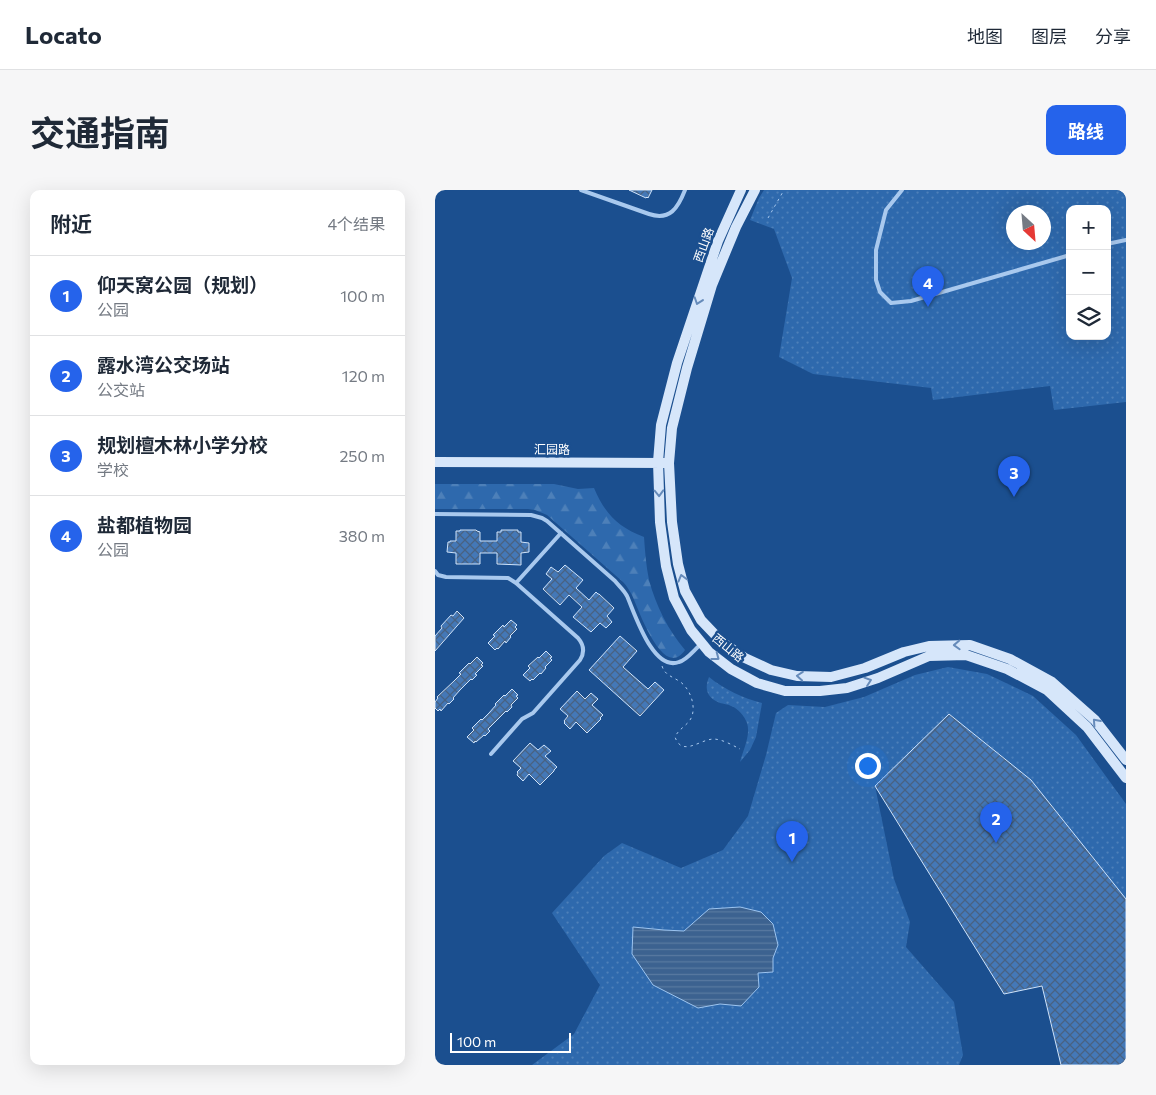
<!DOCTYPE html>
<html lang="zh">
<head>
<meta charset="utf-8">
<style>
  :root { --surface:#fff; --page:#f6f6f7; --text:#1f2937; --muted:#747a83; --line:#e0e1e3; --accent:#2563eb }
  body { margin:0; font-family:Commissioner,"Noto Sans SC",sans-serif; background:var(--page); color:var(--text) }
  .controls { position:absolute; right:15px; top:15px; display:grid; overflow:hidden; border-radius:10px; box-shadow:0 5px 20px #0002 }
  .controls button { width:45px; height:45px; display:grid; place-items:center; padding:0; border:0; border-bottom:1px solid var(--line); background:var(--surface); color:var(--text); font:25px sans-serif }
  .compass { position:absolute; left:571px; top:15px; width:45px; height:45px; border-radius:50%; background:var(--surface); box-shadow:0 5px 20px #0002; rotate:154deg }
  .scale { position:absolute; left:15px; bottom:12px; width:121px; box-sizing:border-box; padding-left:5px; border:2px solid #fff; border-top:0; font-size:14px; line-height:18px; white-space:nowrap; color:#fff; -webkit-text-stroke:4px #1b4f8f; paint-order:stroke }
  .you { position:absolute; left:432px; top:575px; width:18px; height:18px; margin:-12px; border:4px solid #fff; border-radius:50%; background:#1a73e8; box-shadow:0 0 0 8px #1a73e833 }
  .badge { display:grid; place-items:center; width:32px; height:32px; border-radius:50%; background:var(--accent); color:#fff; font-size:16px; font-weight:700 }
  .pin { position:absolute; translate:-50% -41px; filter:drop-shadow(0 1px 2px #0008) }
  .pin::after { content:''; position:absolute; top:26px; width:18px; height:15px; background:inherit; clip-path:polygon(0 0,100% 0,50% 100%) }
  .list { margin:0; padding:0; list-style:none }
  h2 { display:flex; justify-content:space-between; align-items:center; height:65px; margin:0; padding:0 20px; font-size:21px }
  h2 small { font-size:16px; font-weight:400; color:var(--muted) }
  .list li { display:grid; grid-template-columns:32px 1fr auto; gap:15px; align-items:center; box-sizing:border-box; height:80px; padding:0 20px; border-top:1px solid var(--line) }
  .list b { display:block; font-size:19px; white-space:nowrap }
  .list p { margin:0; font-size:16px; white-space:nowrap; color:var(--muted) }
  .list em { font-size:16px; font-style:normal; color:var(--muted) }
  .icon { flex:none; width:28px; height:28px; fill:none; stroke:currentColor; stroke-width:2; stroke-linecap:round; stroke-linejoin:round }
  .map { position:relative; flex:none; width:691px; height:875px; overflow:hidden; border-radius:10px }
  header { display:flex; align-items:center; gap:30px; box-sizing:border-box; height:70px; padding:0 25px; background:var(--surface); border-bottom:1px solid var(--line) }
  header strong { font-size:24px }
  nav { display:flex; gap:28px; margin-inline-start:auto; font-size:18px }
  .intro { display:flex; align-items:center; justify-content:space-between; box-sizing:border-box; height:120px; padding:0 30px }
  h1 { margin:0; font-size:35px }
  .button { padding:12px 22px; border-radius:10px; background:var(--accent); color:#fff; font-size:18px; font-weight:700 }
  main { display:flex; gap:30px; padding:0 30px }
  aside { flex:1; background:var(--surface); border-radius:10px; box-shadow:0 5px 20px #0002 }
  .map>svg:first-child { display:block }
  .green { fill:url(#green-dots); fill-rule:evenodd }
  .forest { fill:url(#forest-firs) }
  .water { fill:url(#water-rules); stroke:#9cc4f0 }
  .building { fill:url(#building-cross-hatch); stroke:#cfe3fa }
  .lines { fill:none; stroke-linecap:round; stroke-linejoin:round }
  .path { stroke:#a9c9ee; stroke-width:1; stroke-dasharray:2.5 4; stroke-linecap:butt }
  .lane { stroke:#a9c9ee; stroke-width:4 }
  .secondary { stroke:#d6e6fa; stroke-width:10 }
  .oneway { stroke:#668bba }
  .labels { text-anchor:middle; stroke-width:5; stroke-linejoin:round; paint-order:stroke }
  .street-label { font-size:12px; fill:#fff; stroke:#1b4f8f }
</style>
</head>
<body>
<header>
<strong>Locato</strong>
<nav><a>地图</a><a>图层</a><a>分享</a></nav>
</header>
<div class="intro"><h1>交通指南</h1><a class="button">路线</a></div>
<main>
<aside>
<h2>附近<small>4个结果</small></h2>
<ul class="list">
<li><span class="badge">1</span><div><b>仰天窝公园（规划）</b><p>公园</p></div><em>100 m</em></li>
<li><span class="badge">2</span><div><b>露水湾公交场站</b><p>公交站</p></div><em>120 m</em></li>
<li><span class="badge">3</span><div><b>规划檀木林小学分校</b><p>学校</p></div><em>250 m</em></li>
<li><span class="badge">4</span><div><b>盐都植物园</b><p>公园</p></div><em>380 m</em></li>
</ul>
</aside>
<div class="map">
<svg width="691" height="875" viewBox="0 0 691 875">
  <defs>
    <pattern id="green-dots" width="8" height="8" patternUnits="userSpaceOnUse" patternTransform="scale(1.25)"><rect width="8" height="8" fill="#2e69ad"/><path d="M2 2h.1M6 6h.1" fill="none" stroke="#4d80b9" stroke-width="1.8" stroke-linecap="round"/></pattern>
    <pattern id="forest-firs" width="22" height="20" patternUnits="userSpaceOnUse" patternTransform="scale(1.25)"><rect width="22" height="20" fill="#2e69ad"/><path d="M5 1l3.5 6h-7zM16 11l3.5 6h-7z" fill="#4d80b9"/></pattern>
    <pattern id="water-rules" width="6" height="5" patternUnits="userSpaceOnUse" patternTransform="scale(1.25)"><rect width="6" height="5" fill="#3c6290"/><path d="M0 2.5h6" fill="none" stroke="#597aa1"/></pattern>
    <pattern id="building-cross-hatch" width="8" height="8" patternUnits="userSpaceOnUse" patternTransform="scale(1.25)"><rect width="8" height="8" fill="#4478b7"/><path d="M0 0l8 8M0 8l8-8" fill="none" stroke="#486282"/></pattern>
  </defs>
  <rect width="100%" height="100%" fill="#1b4f8f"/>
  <path class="green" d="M 329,0 L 691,0 L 691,212 L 619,220 L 615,196 L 498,210 L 496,198 L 378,184 L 344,167 L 357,88 L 339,39 L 315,30 L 324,8 ZM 635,19 L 672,19 L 672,146 L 635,146 ZM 578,22 L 608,22 L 608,52 L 578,52 Z
    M 513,477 L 552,484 L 598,506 L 641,545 L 691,614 L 691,711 L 596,590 L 514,524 L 440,596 L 459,689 L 475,732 L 471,757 L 519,812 L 528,865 L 524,875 L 97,875 L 139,844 L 165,795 L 117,723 L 169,666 L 187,653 L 246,678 L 288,660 L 313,626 L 331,565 L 341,523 L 353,515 L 390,517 L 429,507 L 480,485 Z
    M 274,487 C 290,500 308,508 327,513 L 321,547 L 315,560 L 305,572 C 308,560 316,545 312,533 C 310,527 303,518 296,516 C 293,514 288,514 285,513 C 272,508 269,499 274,487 Z"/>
  <path class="forest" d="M 0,294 L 119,294 L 143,299 L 159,298 C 170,324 183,337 209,347 C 210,361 211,376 214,390 C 221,416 233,440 250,460 C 228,492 203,418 197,405 C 194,400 192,396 188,392 L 112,325 L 100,320 L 93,319 L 0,319 Z"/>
  <path class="water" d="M 305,717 L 326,722 L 338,734 L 343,755 L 338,768 L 338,782 L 323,783 L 324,797 L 306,816 L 285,814 L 263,818 L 218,795 L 197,764 L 198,737 L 229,740 L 249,741 L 274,719 Z"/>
  <path class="building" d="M 194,0 L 217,0 L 213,8 L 212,7 L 211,8 Z
    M 25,340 L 41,340 L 42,341 L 45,342 L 45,351 L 62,351 L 62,342 L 66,342 L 66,340 L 83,340 L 83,342 L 86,342 L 86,352 L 94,353 L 94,362 L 86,363 L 86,375 L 62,374 L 62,363 L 45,363 L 45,374 L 21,374 L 21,363 L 12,362 L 13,352 L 15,352 L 15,351 L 21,351 L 21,341 L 25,341 Z
    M 130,375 L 148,390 L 141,398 L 154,410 L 161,402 L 163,404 L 164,404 L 179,418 L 172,426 L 177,432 L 171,438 L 165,433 L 156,442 L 138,427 L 147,417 L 134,405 L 125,415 L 108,399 L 117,389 L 111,384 L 116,377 L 123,382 Z
    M 22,421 L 29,428 L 0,461 L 0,446 L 7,438 L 6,436 L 16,425 L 18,426 Z
    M 76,430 L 82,435 L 80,437 L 82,439 L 75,446 L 76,447 L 71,453 L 70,451 L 63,459 L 62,458 L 60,460 L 53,453 L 60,446 L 58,445 L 68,435 L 69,437 Z
    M 185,446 L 202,461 L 188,477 L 213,499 L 220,492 L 229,500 L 205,526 L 154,480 Z
    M 111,461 L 117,467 L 115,468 L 117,470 L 110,477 L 111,478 L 106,484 L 105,483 L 98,490 L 97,489 L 95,491 L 88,485 L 95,478 L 93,476 L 103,467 L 104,468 Z
    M 42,467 L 48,473 L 46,475 L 48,476 L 40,484 L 42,485 L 37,490 L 36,489 L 25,500 L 18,508 L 19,509 L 14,514 L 13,513 L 6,521 L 5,519 L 3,521 L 0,518 L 0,512 L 3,508 L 2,507 L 19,491 L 26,484 L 24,483 L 34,473 L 35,474 Z
    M 77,499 L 83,505 L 81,506 L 83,508 L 76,515 L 77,517 L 72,522 L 71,521 L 53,539 L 55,541 L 50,546 L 49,545 L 41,552 L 40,551 L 39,553 L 32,547 L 39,540 L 37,538 L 46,529 L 47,530 L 54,523 L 61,515 L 60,514 L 69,505 L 70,506 Z
    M 142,501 L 150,509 L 156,503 L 163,509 L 157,515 L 168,525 L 165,528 L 166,529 L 152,543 L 141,532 L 135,539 L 129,533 L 130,532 L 129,531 L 133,526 L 125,519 Z
    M 514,524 L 596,590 L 691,709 L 691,875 L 626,875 L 607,796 L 569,804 L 440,596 Z
    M 95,553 L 103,560 L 109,555 L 116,561 L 110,566 L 122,577 L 119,580 L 119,581 L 105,595 L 94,584 L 88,591 L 82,585 L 83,583 L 82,582 L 86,578 L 78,571 Z"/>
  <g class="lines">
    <path class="path" d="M 333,28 L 349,0
      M 227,476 C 230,485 236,486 244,491 C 254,497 261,514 257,526 C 254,535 244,538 240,547 C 247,567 264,550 278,549 C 287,549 297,555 305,559"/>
    <path class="lane" d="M 146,0 L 214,24 C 235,31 243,18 250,0
      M 467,0 L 451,20 L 441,60 L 441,90 L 445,102 L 456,113 L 476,111 L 635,65
      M 672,54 L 691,50
      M 0,324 L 96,325 L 107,328 L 112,331 L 180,391 C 184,396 189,400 192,406 C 200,424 218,482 244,472 C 252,470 259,460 265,455
      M 0,381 L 3,385 L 11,387 L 73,388 L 81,393 L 143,448 C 149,455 150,462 145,470 L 98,523 L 87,529 L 56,564
      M 81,393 L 126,343"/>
    <path class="secondary" d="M 306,0 L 283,51 L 242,173 L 226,235 L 223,272 L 225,332 L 231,376 L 239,408 L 256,440 L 274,462 L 296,479 L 322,493 L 350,501 L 385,501 L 412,498 L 443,488 L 494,466 L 531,465 L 572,479 L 612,500 L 652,537 L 691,588
      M 320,0 L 301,37 L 277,95 L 252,178 L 237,238 L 234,273 L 237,332 L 243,374 L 250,401 L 266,430 L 286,451 L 310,468 L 336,480 L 362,486 L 396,487 L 430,478 L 469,462 L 494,456 L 535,455 L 575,469 L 617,492 L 660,530 L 691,570
      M 0,272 L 229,273"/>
  </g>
  <defs><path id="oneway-chevron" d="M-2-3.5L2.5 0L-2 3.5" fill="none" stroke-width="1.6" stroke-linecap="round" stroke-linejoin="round" transform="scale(1.25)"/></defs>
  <g class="oneway">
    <use href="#oneway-chevron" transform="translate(263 111) rotate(109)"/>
    <use href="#oneway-chevron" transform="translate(224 303) rotate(88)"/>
    <use href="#oneway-chevron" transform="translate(247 388) rotate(-105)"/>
    <use href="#oneway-chevron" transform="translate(522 455) rotate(178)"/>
    <use href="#oneway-chevron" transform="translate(281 467) rotate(37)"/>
    <use href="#oneway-chevron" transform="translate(365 486) rotate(-175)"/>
    <use href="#oneway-chevron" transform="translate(433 491) rotate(-19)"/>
    <use href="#oneway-chevron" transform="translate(661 532) rotate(-132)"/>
  </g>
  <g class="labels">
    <g class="street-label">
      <text transform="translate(269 55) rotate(-70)" y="4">西山路</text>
      <text x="117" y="264">汇园路</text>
      <text transform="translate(293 458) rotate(39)" y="4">西山路</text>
    </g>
  </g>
</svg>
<div class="controls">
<button>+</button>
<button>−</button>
<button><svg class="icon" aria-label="layers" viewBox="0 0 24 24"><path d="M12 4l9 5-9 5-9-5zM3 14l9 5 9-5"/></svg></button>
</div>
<svg class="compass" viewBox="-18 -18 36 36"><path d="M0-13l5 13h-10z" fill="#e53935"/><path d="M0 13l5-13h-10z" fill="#747a83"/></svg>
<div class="scale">100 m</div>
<div class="you"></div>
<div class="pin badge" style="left:357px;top:672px">1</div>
<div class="pin badge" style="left:561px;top:653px">2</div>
<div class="pin badge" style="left:579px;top:307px">3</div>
<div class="pin badge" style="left:493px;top:117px">4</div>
</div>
</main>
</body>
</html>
